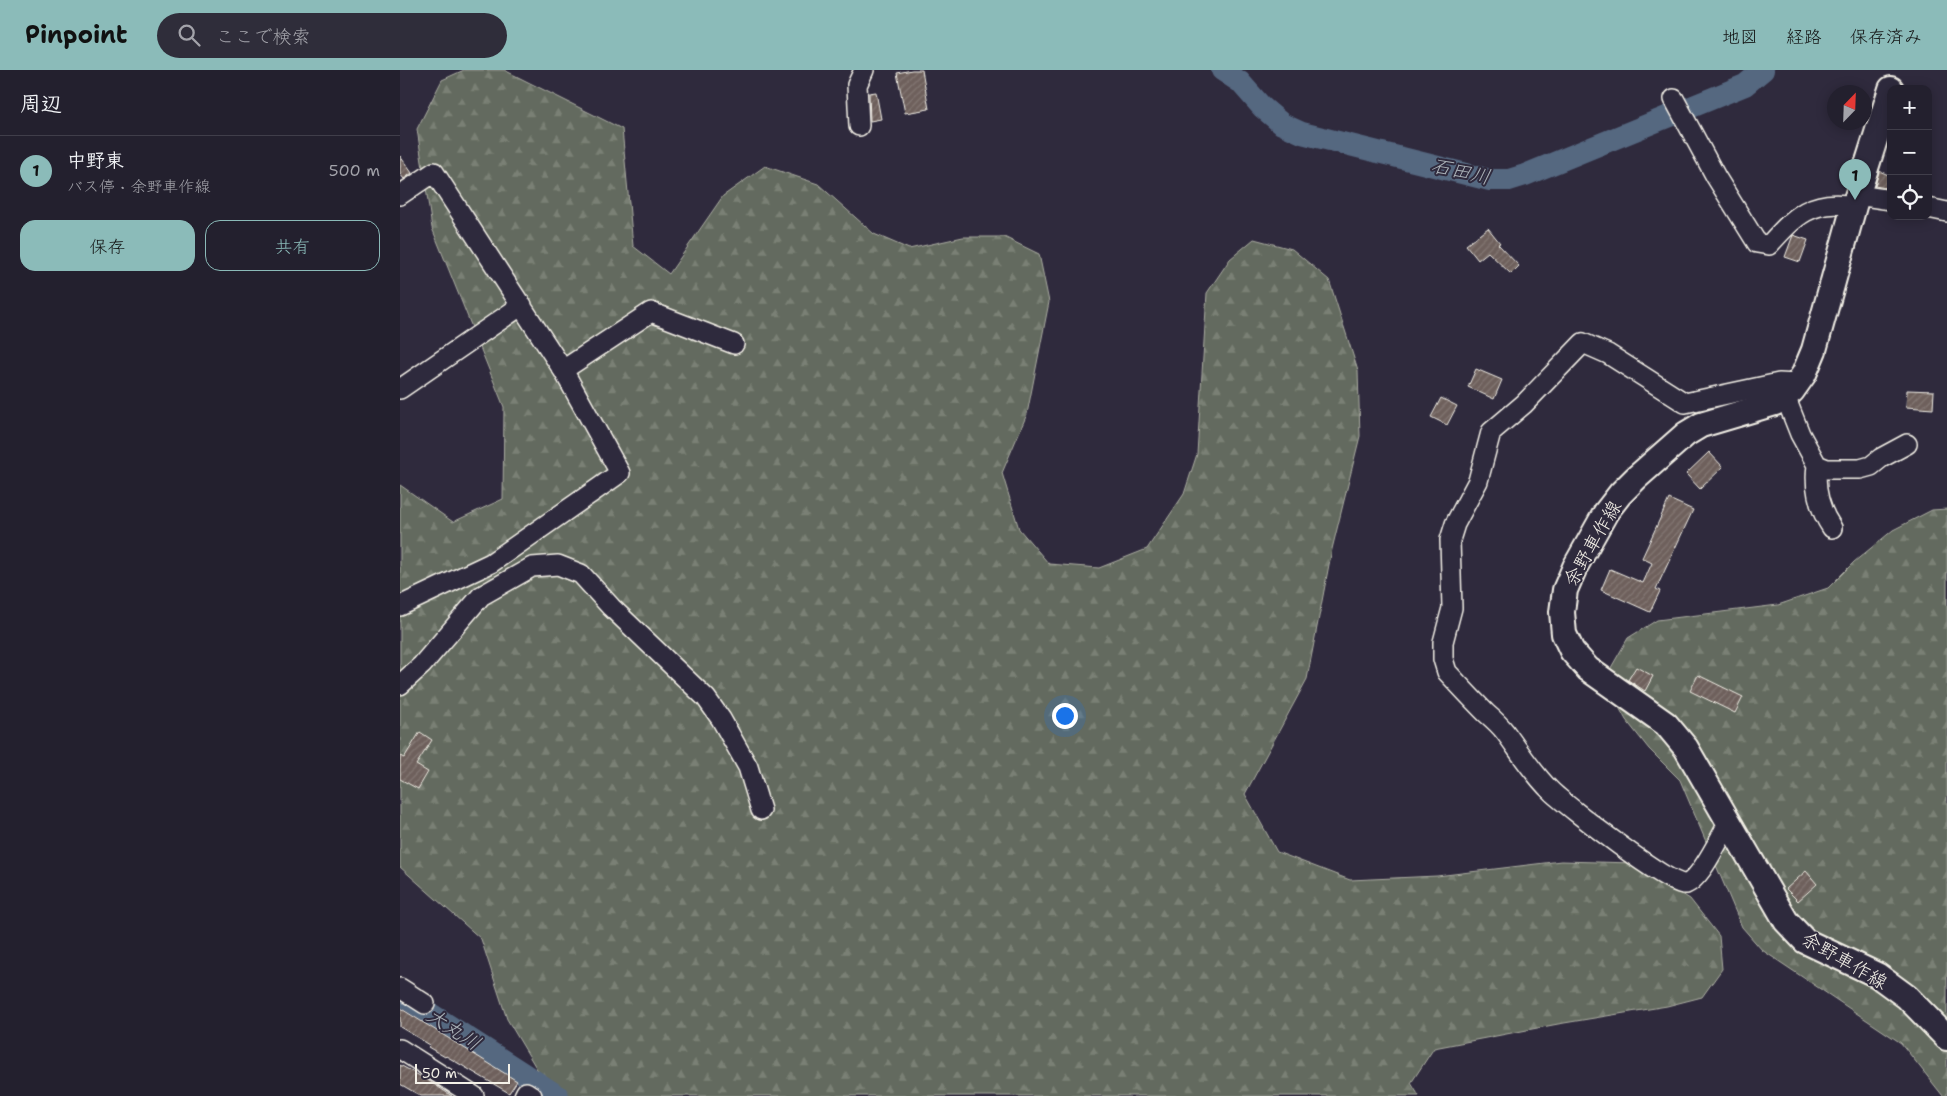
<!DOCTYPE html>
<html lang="ja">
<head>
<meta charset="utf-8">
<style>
  :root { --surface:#23202e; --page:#2f2d3a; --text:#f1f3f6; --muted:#a3a3aa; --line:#403e4a; --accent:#8bbbb9 }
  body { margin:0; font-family:"Shantell Sans","Klee One",sans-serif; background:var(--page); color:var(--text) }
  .controls { position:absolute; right:15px; top:15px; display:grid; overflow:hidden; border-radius:10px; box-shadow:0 2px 12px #0003 }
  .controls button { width:45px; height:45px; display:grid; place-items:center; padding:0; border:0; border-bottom:1px solid var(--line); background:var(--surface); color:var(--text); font:25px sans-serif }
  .compass { position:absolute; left:1427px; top:15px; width:45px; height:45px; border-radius:50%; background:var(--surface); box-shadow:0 2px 12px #0003; rotate:23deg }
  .scale { position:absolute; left:15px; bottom:12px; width:95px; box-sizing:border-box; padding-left:5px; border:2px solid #f4f1e8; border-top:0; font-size:14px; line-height:18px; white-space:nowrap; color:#f4f1e8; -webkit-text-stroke:4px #2f2a3d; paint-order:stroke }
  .you { position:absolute; left:664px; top:645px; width:18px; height:18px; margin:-12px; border:4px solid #fff; border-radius:50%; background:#1a73e8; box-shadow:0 0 0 8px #1a73e833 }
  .badge { display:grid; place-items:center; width:32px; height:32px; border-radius:50%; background:var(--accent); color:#111; font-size:16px; font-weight:700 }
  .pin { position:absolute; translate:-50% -41px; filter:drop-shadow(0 1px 2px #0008) }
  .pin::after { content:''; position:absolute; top:26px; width:18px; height:15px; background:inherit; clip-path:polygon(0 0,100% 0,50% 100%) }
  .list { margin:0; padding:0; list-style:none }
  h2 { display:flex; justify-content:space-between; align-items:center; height:65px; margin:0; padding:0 20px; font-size:21px }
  h2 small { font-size:16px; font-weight:400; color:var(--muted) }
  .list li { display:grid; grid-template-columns:32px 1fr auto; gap:15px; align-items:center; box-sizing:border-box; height:70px; padding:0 20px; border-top:1px solid var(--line) }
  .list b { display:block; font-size:19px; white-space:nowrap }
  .list p { margin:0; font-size:16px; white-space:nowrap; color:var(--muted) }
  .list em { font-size:16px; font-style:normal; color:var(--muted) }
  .actions { display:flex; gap:10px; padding:15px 20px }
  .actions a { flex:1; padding:11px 0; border:1px solid var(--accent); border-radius:15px; text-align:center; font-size:18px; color:var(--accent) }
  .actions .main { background:var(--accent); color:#111 }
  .icon { flex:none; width:28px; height:28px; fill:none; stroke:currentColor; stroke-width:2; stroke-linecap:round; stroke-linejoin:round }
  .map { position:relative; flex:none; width:1547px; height:1026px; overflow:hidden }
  header { display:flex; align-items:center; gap:30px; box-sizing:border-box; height:70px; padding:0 25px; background:var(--accent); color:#111 }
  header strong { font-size:24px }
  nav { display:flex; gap:28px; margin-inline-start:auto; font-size:18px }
  .search { width:350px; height:45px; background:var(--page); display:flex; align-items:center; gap:12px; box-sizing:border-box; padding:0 18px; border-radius:28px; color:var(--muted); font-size:19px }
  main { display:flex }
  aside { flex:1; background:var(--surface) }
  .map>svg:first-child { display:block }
  .forest { fill:url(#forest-firs); stroke:#acaea3 }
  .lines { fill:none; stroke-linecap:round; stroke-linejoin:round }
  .river { stroke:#556780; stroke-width:22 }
  .building { fill:url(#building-hatch); stroke:#f4f1e8 }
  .minor-casing { stroke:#f4f1e8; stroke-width:22 }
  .major-casing { stroke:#f4f1e8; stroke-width:28 }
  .minor { stroke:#2f2a3d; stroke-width:19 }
  .major { stroke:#2f2a3d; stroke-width:24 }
  .labels { text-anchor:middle; stroke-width:4; stroke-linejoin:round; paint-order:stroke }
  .street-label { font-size:19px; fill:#f4f1e8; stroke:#2f2a3d }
  .water-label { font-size:20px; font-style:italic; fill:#acb3b9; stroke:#2f2a3d }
</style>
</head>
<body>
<header>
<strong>Pinpoint</strong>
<div class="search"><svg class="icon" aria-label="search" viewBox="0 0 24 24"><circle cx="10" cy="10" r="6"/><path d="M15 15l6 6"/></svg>ここで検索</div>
<nav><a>地図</a><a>経路</a><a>保存済み</a></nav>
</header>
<main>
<aside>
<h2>周辺<small></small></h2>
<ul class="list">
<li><span class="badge">1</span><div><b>中野東</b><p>バス停 · 余野車作線</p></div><em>500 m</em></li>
</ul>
<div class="actions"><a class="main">保存</a><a>共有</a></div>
</aside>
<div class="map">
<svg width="1547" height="1026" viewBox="0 0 1547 1026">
  <defs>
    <pattern id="forest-firs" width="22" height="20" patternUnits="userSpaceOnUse" patternTransform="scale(1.25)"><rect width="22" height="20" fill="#636a5e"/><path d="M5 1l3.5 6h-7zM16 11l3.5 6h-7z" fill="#7a8075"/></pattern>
    <pattern id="building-hatch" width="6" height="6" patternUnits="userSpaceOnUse" patternTransform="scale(1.25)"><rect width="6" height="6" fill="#6e605c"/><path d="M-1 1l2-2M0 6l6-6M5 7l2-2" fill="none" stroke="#837773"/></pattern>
  </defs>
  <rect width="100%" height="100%" fill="#2f2a3d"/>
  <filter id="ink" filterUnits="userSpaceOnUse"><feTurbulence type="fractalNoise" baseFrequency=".02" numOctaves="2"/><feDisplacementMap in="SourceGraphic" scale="10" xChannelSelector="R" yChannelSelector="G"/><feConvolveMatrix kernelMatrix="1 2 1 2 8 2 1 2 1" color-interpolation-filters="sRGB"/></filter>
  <g filter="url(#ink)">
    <path class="forest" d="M 64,0 L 104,0 L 222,59 L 233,176 L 269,204 L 323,126 L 365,96 L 418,114 L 474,164 L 509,179 L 563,167 L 604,167 L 639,184 L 649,232 L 627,344 L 602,403 L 619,459 L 649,494 L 699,498 L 747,479 L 784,424 L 797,384 L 807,223 L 830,189 L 854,169 L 892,179 L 929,210 L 958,301 L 960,366 L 932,479 L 907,609 L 845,724 L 877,782 L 950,810 L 1037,806 L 1161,791 L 1233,793 L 1290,829 L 1319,866 L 1322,899 L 1302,927 L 1267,936 L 1158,954 L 1034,978 L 1011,1013 L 1019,1026 L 153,1026 L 107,949 L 81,869 L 0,797 L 0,415 L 53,452 L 103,429 L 104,337 L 32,158 L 17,59 L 42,10 Z
      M 1547,439 L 1547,1026 L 1543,1026 L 1501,973 L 1362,880 L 1342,857 L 1280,710 L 1249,679 L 1226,650 L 1204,610 L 1228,568 L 1257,550 L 1378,535 L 1428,518 L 1454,492 L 1493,460 L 1532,440 Z"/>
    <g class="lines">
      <path class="river" d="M 822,0 L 840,12 L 862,37 L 882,54 L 902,63 L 1090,110 L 1109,110 L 1125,105 L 1345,15 L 1363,0
        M 3,926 L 158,1026"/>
    </g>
    <path class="building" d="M 512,0 L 522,0 L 529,39 L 505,43 L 497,3 Z
      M 476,22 L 481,49 L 470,51 L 469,23 Z
      M 0,86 L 12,103 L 4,109 L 0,104 Z
      M 1479,101 L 1491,106 L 1491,119 L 1475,116 Z
      M 1088,158 L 1100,173 L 1098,174 L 1119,196 L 1111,204 L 1088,182 L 1078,190 L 1066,175 Z
      M 1393,165 L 1408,170 L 1400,192 L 1385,187 Z
      M 1076,299 L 1102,310 L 1094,329 L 1068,317 Z
      M 1507,320 L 1534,321 L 1533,339 L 1506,337 Z
      M 1041,328 L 1057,336 L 1047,355 L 1031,347 Z
      M 1309,382 L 1323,397 L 1300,419 L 1286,404 Z
      M 1269,429 L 1293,440 L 1256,519 L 1260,521 L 1250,542 L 1201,520 L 1210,499 L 1243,513 L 1252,493 L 1242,488 Z
      M 1236,597 L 1253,606 L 1245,621 L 1228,610 Z
      M 1298,605 L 1343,627 L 1335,643 L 1290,621 Z
      M 20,662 L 32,670 L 16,695 L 28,702 L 18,719 L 0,709 L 0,686 L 4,688 Z
      M 1406,801 L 1417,814 L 1398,831 L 1386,819 Z
      M 0,938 L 117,1011 L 109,1023 L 46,986 L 45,987 L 28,977 L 30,975 L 0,957 Z
      M 0,995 L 29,1011 L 52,1026 L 21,1026 L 0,1014 Z"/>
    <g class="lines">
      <defs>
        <path id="minor" d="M 1274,29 L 1316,107 L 1357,173 L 1369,175 C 1395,146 1412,128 1454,136
          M 459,56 L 457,15 L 464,0
          M 0,125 L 34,102 L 163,300 L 220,403 L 91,493 L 0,536
          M 1457,125 L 1491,130
          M 1528,138 L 1547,142
          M 163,300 L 251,242 L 334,274
          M 0,319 L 122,235
          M 1385,326 L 1400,364 L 1417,395 L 1427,399 L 1460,399 L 1471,396 L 1481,388 L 1507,374
          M 1417,395 C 1414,418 1419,439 1432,458
          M 0,615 L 22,595 L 81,526 L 132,497 L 158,495 L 181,504 L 211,537 L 306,628 L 321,649 L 348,697 L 361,740
          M 1329,752 C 1320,767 1301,809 1286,814 C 1271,818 1167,736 1152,722 C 1133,704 1120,682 1105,662 C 1100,655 1093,649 1086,643 C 1073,630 1060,616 1047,602 L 1043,589 L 1043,572 L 1052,538 L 1050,470 L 1055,454 L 1078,411 L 1091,362 L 1124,334 L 1183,273 L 1208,284 L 1285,333 L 1379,313 L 1397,314
          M 0,918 L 25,934
          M 0,979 L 74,1026
          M 124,1026 L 126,1022 L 132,1026"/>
        <path id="major" d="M 1491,19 L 1454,136 L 1414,280 L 1404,304 L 1392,321 L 1375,333 L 1301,355 L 1286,364 L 1236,408 L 1220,424 L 1206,442 L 1175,497 L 1165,520 L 1162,542 L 1164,564 L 1172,581 L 1188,599 L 1266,654 L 1286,678 L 1386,851 L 1405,871 L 1477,905 L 1507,927 L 1547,968"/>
      </defs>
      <use href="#minor" class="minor-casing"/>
      <use href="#major" class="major-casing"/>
      <use href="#minor" class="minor"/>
      <use href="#major" class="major"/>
    </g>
  </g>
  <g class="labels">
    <g class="street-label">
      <text transform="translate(1192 473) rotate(-60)" y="7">余野車作線</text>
      <text transform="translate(1445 890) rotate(30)" y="7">余野車作線</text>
    </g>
    <g class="water-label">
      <text transform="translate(1061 101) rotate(12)" y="7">石田川</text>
      <text transform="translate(54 959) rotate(33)" y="7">大丸川</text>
    </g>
  </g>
</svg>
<div class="controls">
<button>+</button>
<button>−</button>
<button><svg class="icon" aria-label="locate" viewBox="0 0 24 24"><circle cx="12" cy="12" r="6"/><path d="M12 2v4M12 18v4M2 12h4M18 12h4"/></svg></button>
</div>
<svg class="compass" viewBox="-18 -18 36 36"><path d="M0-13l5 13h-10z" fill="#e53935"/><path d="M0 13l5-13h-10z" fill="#a3a3aa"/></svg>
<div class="scale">50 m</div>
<div class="you"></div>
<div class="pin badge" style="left:1455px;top:130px">1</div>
</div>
</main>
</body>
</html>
